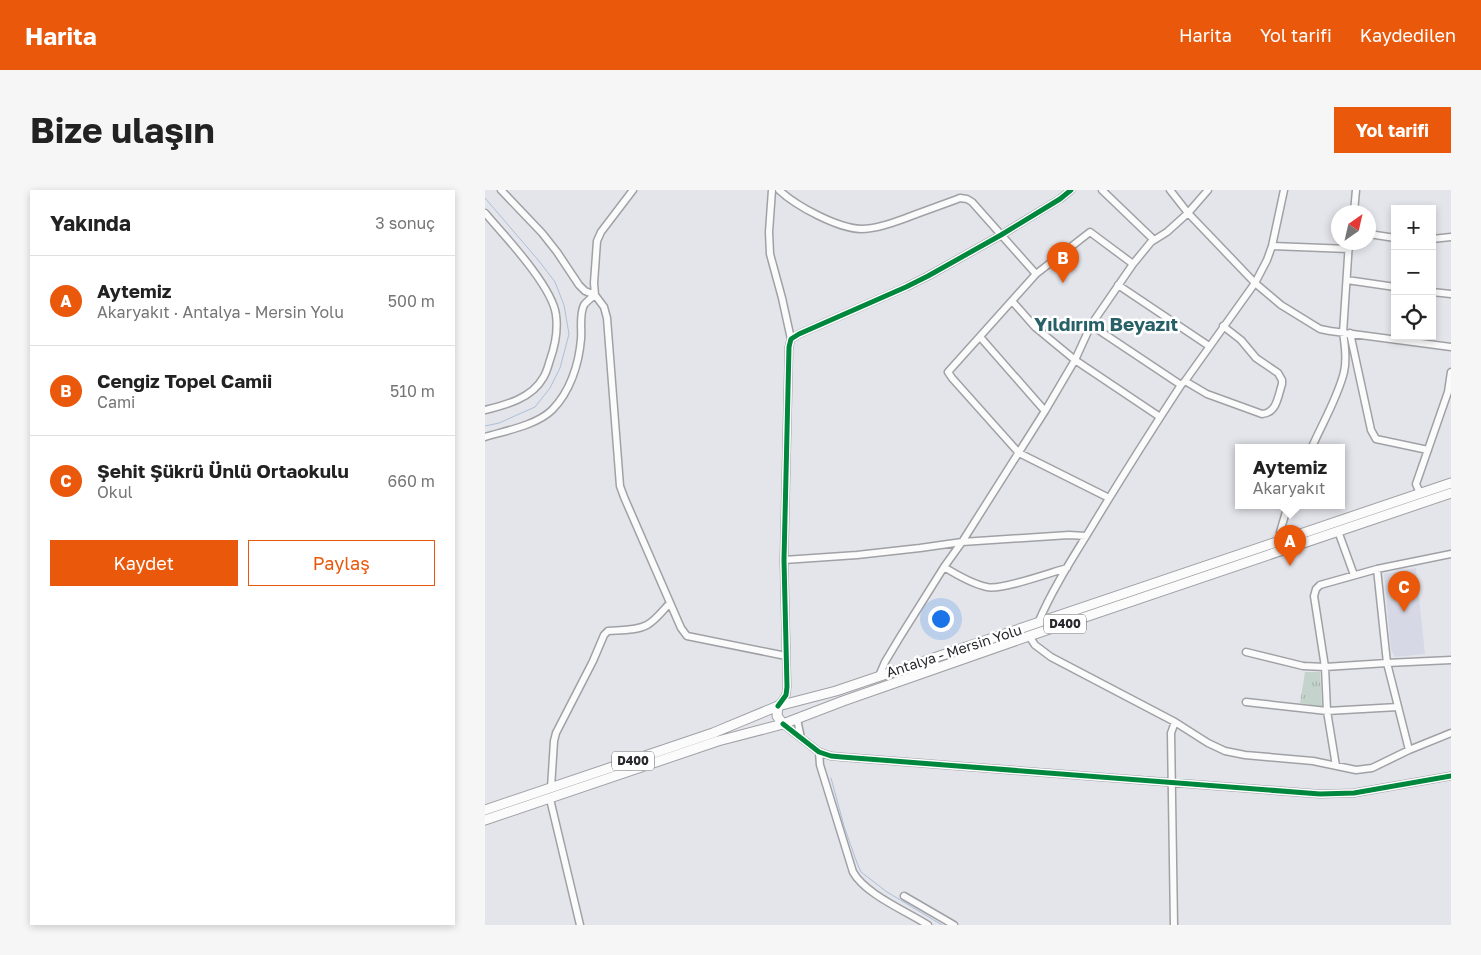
<!DOCTYPE html>
<html lang="tr">
<head>
<meta charset="utf-8">
<style>
  :root { --surface:#fff; --page:#f6f6f6; --text:#222; --muted:#767676; --line:#e0e0e0; --accent:#ea580c }
  body { margin:0; font-family:"Golos Text",sans-serif; background:var(--page); color:var(--text) }
  .controls { position:absolute; right:15px; top:15px; display:grid; overflow:hidden; border-radius:0px; box-shadow:0 2px 8px #0003 }
  .controls button { width:45px; height:45px; display:grid; place-items:center; padding:0; border:0; border-bottom:1px solid var(--line); background:var(--surface); color:var(--text); font:25px sans-serif }
  .compass { position:absolute; left:846px; top:15px; width:45px; height:45px; border-radius:50%; background:var(--surface); box-shadow:0 2px 8px #0003; rotate:34deg }
  .you { position:absolute; left:455px; top:428px; width:18px; height:18px; margin:-12px; border:4px solid #fff; border-radius:50%; background:#1a73e8; box-shadow:0 0 0 8px #1a73e833 }
  .badge { display:grid; place-items:center; width:32px; height:32px; border-radius:50%; background:var(--accent); color:#fff; font-size:16px; font-weight:700 }
  .pin { position:absolute; translate:-50% -41px; filter:drop-shadow(0 1px 2px #0008) }
  .pin::after { content:''; position:absolute; top:26px; width:18px; height:15px; background:inherit; clip-path:polygon(0 0,100% 0,50% 100%) }
  .popup { position:absolute; left:750px; top:254px; width:110px; height:65px; box-sizing:border-box; display:grid; place-content:center; border-radius:0px; background:var(--surface); filter:drop-shadow(0 1px 4px #0005); font-size:16px; white-space:nowrap; color:var(--muted) }
  .popup b { font-size:19px; color:var(--text) }
  .popup::after { content:''; position:absolute; left:50%; top:100%; margin-left:-10px; border:10px solid transparent; border-top-color:var(--surface) }
  .list { margin:0; padding:0; list-style:none }
  h2 { display:flex; justify-content:space-between; align-items:center; height:65px; margin:0; padding:0 20px; font-size:21px }
  h2 small { font-size:16px; font-weight:400; color:var(--muted) }
  .list li { display:grid; grid-template-columns:32px 1fr auto; gap:15px; align-items:center; box-sizing:border-box; height:90px; padding:0 20px; border-top:1px solid var(--line) }
  .list b { display:block; font-size:19px; white-space:nowrap }
  .list p { margin:0; font-size:16px; white-space:nowrap; color:var(--muted) }
  .list em { font-size:16px; font-style:normal; color:var(--muted) }
  .actions { display:flex; gap:10px; padding:15px 20px }
  .actions a { flex:1; padding:11px 0; border:1px solid var(--accent); border-radius:0px; text-align:center; font-size:18px; color:var(--accent) }
  .actions .main { background:var(--accent); color:#fff }
  .icon { flex:none; width:28px; height:28px; fill:none; stroke:currentColor; stroke-width:2; stroke-linecap:round; stroke-linejoin:round }
  .map { position:relative; flex:none; width:966px; height:735px; overflow:hidden; border-radius:0px }
  header { display:flex; align-items:center; gap:30px; box-sizing:border-box; height:70px; padding:0 25px; background:var(--accent); color:#fff }
  header strong { font-size:24px }
  nav { display:flex; gap:28px; margin-inline-start:auto; font-size:18px }
  .intro { display:flex; align-items:center; justify-content:space-between; box-sizing:border-box; height:120px; padding:0 30px }
  h1 { margin:0; font-size:35px }
  .button { padding:12px 22px; border-radius:0px; background:var(--accent); color:#fff; font-size:18px; font-weight:700 }
  main { display:flex; gap:30px; padding:0 30px }
  aside { flex:1; background:var(--surface); border-radius:0px; box-shadow:0 2px 8px #0003 }
  .map>svg:first-child { display:block }
  .built { fill:#d6d9e5 }
  .grass { fill:url(#grass-tufts) }
  .lines { fill:none; stroke-linecap:round; stroke-linejoin:round }
  .stream { stroke:#adbfd9; stroke-width:1 }
  .minor-casing { stroke:#a0a1a5; stroke-width:9 }
  .highway-casing { stroke:#a0a1a5; stroke-width:11 }
  .minor { stroke:#fbfbfc; stroke-width:6 }
  .highway { stroke:#fbfbfc; stroke-width:9 }
  .cycleway-casing { stroke:#fff; stroke-width:8 }
  .cycleway { stroke:#00873e; stroke-width:5 }
  .labels { text-anchor:middle; stroke-width:5; stroke-linejoin:round; paint-order:stroke }
  .shield { fill:#fff; stroke:#68686b; stroke-width:1 }
  .shield-label { font-size:12px; font-weight:bold; fill:#27282c }
  .street-label { font-size:14px; fill:#27282c; stroke:#fff }
  .district-label { font-size:19px; font-weight:bold; fill:#276067; stroke:#fff }
</style>
</head>
<body>
<header>
<strong>Harita</strong>
<nav><a>Harita</a><a>Yol tarifi</a><a>Kaydedilen</a></nav>
</header>
<div class="intro"><h1>Bize ulaşın</h1><a class="button">Yol tarifi</a></div>
<main>
<aside>
<h2>Yakında<small>3 sonuç</small></h2>
<ul class="list">
<li><span class="badge">A</span><div><b>Aytemiz</b><p>Akaryakıt · Antalya - Mersin Yolu</p></div><em>500 m</em></li>
<li><span class="badge">B</span><div><b>Cengiz Topel Camii</b><p>Cami</p></div><em>510 m</em></li>
<li><span class="badge">C</span><div><b>Şehit Şükrü Ünlü Ortaokulu</b><p>Okul</p></div><em>660 m</em></li>
</ul>
<div class="actions"><a class="main">Kaydet</a><a>Paylaş</a></div>
</aside>
<div class="map">
<svg width="966" height="735" viewBox="0 0 966 735">
  <defs>
    <pattern id="grass-tufts" width="24" height="20" patternUnits="userSpaceOnUse" patternTransform="scale(1.25)"><rect width="24" height="20" fill="#c4d4cc"/><path d="M3 7l-1-3M5 7V3M7 7l1-3M15 17l-1-3M17 17v-4M19 17l1-3" fill="none" stroke="#a8b6af"/></pattern>
  </defs>
  <rect width="100%" height="100%" fill="#e4e5eb"/>
  <path class="built" d="M 931,378 L 940,464 L 910,467 L 906,460 L 899,384 Z"/>
  <path class="grass" d="M 820,482 L 835,482 L 837,517 L 815,513 Z"/>
  <g class="lines">
    <path class="stream" d="M 0,8 L 54,71 L 70,92 L 79,115 L 84,144 L 75,178 L 65,198 L 50,217 L 14,233 L 0,236
      M 346,588 L 359,636 L 372,673 L 376,682 L 402,702 L 457,735"/>
    <defs>
      <path id="minor" d="M 16,0 L 57,43 L 72,62 L 94,95 L 100,101 L 110,105
        M 148,0 L 116,42 L 112,51 L 109,93 L 110,105 L 119,117 L 122,128 L 135,296 L 139,307 L 196,438 L 202,446 L 301,466
        M 287,0 L 284,42 L 285,64 L 297,108 L 306,149
        M 294,0 C 311,16 352,38 376,39 C 391,39 407,33 421,28 C 439,21 457,15 475,8 L 482,9 L 487,12 L 551,84
        M 617,0 L 669,50
        M 685,0 L 703,23 L 770,93 L 796,115 L 835,139 L 845,141 L 966,157
        M 869,22 L 871,0
        M 0,23 C 19,45 68,97 71,125 C 73,140 70,156 65,170 C 63,176 62,182 58,188 C 47,208 21,215 0,220
        M 884,44 L 910,48
        M 947,49 L 966,47
        M 787,56 L 864,59
        M 862,90 L 910,97
        M 633,95 L 724,156
        M 947,102 L 966,104
        M 527,111 L 550,137 L 590,170 L 675,227
        M 606,135 L 696,195
        M 865,143 L 886,240 L 891,249 L 943,260
        M 496,148 L 560,221
        M 700,191 L 722,204 L 777,224 C 792,223 793,206 797,194 L 797,190 L 793,183 L 771,168 L 756,150 L 738,136
        M 0,247 C 20,241 52,235 67,220 C 85,202 94,174 96,149 C 97,139 94,125 99,115 C 102,111 106,108 110,105
        M 827,257 C 837,234 853,207 859,182 C 862,169 860,155 858,143 L 864,52
        M 935,303 L 931,294 L 963,202 L 966,182
        M 624,308 L 534,263 L 467,188 L 463,182 L 551,84 L 605,42 L 648,74
        M 853,341 L 869,385
        M 798,349 L 795,342 L 803,315
        M 299,370 L 372,365 L 435,358 L 477,352 L 584,345 L 601,346
        M 459,377 C 472,385 487,394 502,397 C 515,401 567,382 582,378
        M 892,379 L 902,473 L 924,560
        M 553,433 C 566,402 585,372 603,343 C 633,293 664,244 696,195 L 700,191 L 770,93 L 782,70 L 787,56 L 799,0
        M 544,446 L 550,455 L 566,467 L 690,532 L 723,553 L 740,561 L 760,565 L 828,571 L 871,580 L 887,578 L 924,560 L 966,543
        M 761,462 L 818,476 L 840,477 L 902,473 L 966,470
        M 394,486 L 400,472 L 415,447 L 459,377 L 477,352 L 560,221 L 590,170 L 606,135 L 648,74 L 666,52 L 682,42 L 703,23 L 723,0
        M 761,512 L 842,521 L 913,517
        M 294,515 L 301,505 L 302,497 L 299,370 L 304,157 L 306,149 L 314,144 L 421,97 L 443,86 L 516,45 L 575,9 L 586,0
        M 312,529 L 316,548
        M 298,534 L 334,562 L 346,566 L 357,567 L 835,604 L 869,603 L 966,586
        M 334,562 L 335,575 L 368,682 C 380,704 421,721 443,735
        M 851,576 L 842,521 L 840,477 L 829,406 L 831,399 L 835,395 L 892,379 L 966,364
        M 66,598 L 69,551 L 71,543 L 108,471 L 119,445 L 123,441 C 135,440 151,441 162,435 C 171,430 178,420 185,413
        M 65,609 L 95,735
        M 419,706 L 469,735
        M 689,735 L 686,543 L 690,532"/>
      <path id="highway" d="M 293,516 L 292,526 L 298,534
        M 0,620 L 228,543 L 293,516 L 351,501 L 966,293
        M 0,630 L 233,551 L 298,534 L 358,511 L 544,446 L 966,303"/>
    </defs>
    <use href="#minor" class="minor-casing"/>
    <use href="#highway" class="highway-casing"/>
    <use href="#minor" class="minor"/>
    <use href="#highway" class="highway"/>
    <defs>
      <path id="cycleway" d="M 293,516 L 301,505 L 302,497 L 299,370 L 304,157 L 306,149 L 314,144 L 421,97 L 443,86 L 516,45 L 575,9 L 586,0
        M 298,534 L 334,562 L 346,566 L 357,567 L 835,604 L 869,603 L 966,586"/>
    </defs>
    <use href="#cycleway" class="cycleway-casing"/>
    <use href="#cycleway" class="cycleway"/>
  </g>
  <g class="labels">
    <g class="shield">
      <rect x="559" y="424.5" width="42" height="19" rx="4"/>
      <rect x="127" y="561.5" width="42" height="19" rx="4"/>
    </g>
    <g class="shield-label">
      <text x="580" y="438">D400</text>
      <text x="148" y="575">D400</text>
    </g>
    <g class="street-label">
      <text transform="translate(469 461) rotate(-18)" y="5">Antalya - Mersin Yolu</text>
    </g>
    <g class="district-label">
      <text x="621" y="141">Yıldırım Beyazıt</text>
    </g>
  </g>
</svg>
<div class="controls">
<button>+</button>
<button>−</button>
<button><svg class="icon" aria-label="locate" viewBox="0 0 24 24"><circle cx="12" cy="12" r="6"/><path d="M12 2v4M12 18v4M2 12h4M18 12h4"/></svg></button>
</div>
<svg class="compass" viewBox="-18 -18 36 36"><path d="M0-13l5 13h-10z" fill="#e53935"/><path d="M0 13l5-13h-10z" fill="#767676"/></svg>
<div class="you"></div>
<div class="pin badge" style="left:805px;top:376px">A</div>
<div class="popup"><b>Aytemiz</b>Akaryakıt</div>
<div class="pin badge" style="left:578px;top:93px">B</div>
<div class="pin badge" style="left:919px;top:422px">C</div>
</div>
</main>
</body>
</html>
